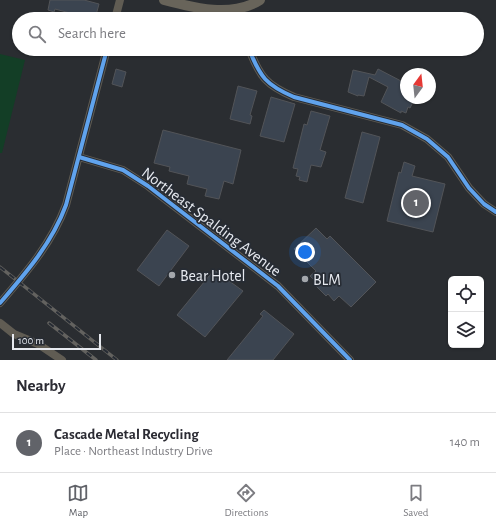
<!DOCTYPE html>
<html lang="en">
<head>
<meta charset="utf-8">
<style>
  :root { --surface:#fff; --page:#f7f7f7; --text:#2b2b33; --muted:#7c7c81; --line:#e1e1e2; --accent:#616369 }
  body { margin:0; font-family:"Alegreya Sans",sans-serif; background:var(--page); color:var(--text) }
  .controls { position:absolute; right:12px; bottom:12px; display:grid; overflow:hidden; border-radius:6px; box-shadow:0 1px 3px #0004 }
  .controls button { width:36px; height:36px; display:grid; place-items:center; padding:0; border:0; border-bottom:1px solid var(--line); background:var(--surface); color:var(--text); font:20px sans-serif }
  .compass { position:absolute; left:400px; top:68px; width:36px; height:36px; border-radius:50%; background:var(--surface); box-shadow:0 1px 3px #0004; rotate:15deg }
  .scale { position:absolute; left:12px; bottom:10px; width:89px; box-sizing:border-box; padding-left:4px; border:2px solid #e6e9ef; border-top:0; font-size:11px; line-height:14px; white-space:nowrap; color:#e6e9ef; -webkit-text-stroke:3px #272c34; paint-order:stroke }
  .you { position:absolute; left:305px; top:252px; width:14px; height:14px; margin:-10px; border:3px solid #fff; border-radius:50%; background:#1a73e8; box-shadow:0 0 0 6px #1a73e833 }
  .badge { display:grid; place-items:center; width:26px; height:26px; border-radius:50%; background:var(--accent); color:#fff; font-size:13px; font-weight:700 }
  .pin { position:absolute; translate:-50% -50%; border:2px solid #fff; box-shadow:0 1px 4px #0006 }
  .list { margin:0; padding:0; list-style:none }
  h2 { display:flex; justify-content:space-between; align-items:center; height:52px; margin:0; padding:0 16px; font-size:17px }
  h2 small { font-size:13px; font-weight:400; color:var(--muted) }
  .list li { display:grid; grid-template-columns:26px 1fr auto; gap:12px; align-items:center; box-sizing:border-box; height:60px; padding:0 16px; border-top:1px solid var(--line) }
  .list b { display:block; font-size:15px; white-space:nowrap }
  .list p { margin:0; font-size:13px; white-space:nowrap; color:var(--muted) }
  .list em { font-size:13px; font-style:normal; color:var(--muted) }
  .icon { flex:none; width:22px; height:22px; fill:none; stroke:currentColor; stroke-width:2; stroke-linecap:round; stroke-linejoin:round }
  .map { position:relative; flex:none; width:496px; height:360px; overflow:hidden }
  .search { position:absolute; background:var(--surface); box-shadow:0 1px 3px #0004; left:12px; right:12px; top:12px; height:44px; display:flex; align-items:center; gap:10px; box-sizing:border-box; padding:0 14px; border-radius:22px; color:var(--muted); font-size:15px }
  .sheet { height:112px; background:var(--surface) }
  nav { display:flex; justify-content:space-around; align-items:center; box-sizing:border-box; height:56px; border-top:1px solid var(--line); background:var(--surface); font-size:11px; color:var(--muted) }
  nav a { display:grid; justify-items:center; gap:2px }
  nav .on { color:var(--accent) }
  .map>svg:first-child { display:block }
  .green { fill:#133e26 }
  .building { fill:#3b4450; stroke:#525458 }
  .lines { fill:none; stroke-linecap:round; stroke-linejoin:round }
  .minor { stroke:#605c53; stroke-width:8 }
  .major { stroke:#68645a; stroke-width:10 }
  .rail-casing { stroke:#63625f; stroke-width:3.5 }
  .rail { stroke:#272c34; stroke-width:2; stroke-dasharray:6; stroke-linecap:butt }
  .cycleway-casing { stroke:#272c34; stroke-width:6 }
  .cycleway { stroke:#60a3ed; stroke-width:4 }
  .poi-dot { fill:#a4a7ac; stroke:#272c34; stroke-width:1.5 }
  .labels { text-anchor:middle; stroke-width:3.5; stroke-linejoin:round; paint-order:stroke }
  .street-label { font-size:16px; fill:#e6e9ef; stroke:#272c34 }
  .poi-label { font-size:16px; fill:#e6e9ef; stroke:#272c34; text-anchor:start }
</style>
</head>
<body>
<div class="map">
<svg width="496" height="360" viewBox="0 0 496 360">
  <rect width="100%" height="100%" fill="#2a2d31"/>
  <path class="green" d="M 0,54 L 25,60 L 2,153 L 0,153 Z"/>
  <path class="building" d="M 50,0 L 84,0 L 99,4 L 95,19 L 69,19 L 70,13 L 55,9 L 54,12 L 48,10 Z
    M 116,69 L 126,72 L 122,87 L 112,84 Z
    M 378,69 L 403,82 L 402,84 L 406,86 L 406,98 L 415,98 L 410,108 L 408,107 L 406,113 L 401,111 L 401,113 L 381,102 L 388,87 L 369,77 L 364,96 L 358,95 L 358,96 L 348,92 L 353,70 L 375,75 Z
    M 238,86 L 257,91 L 250,115 L 252,116 L 250,124 L 230,119 Z
    M 271,97 L 295,104 L 284,142 L 260,136 Z
    M 311,111 L 330,116 L 320,150 L 326,152 L 321,167 L 311,165 L 307,182 L 299,180 L 300,177 L 296,176 L 298,169 L 293,168 L 304,124 L 307,125 Z
    M 163,130 L 241,150 L 233,184 L 224,181 L 219,199 L 205,196 L 207,189 L 187,184 L 189,176 L 169,171 L 170,167 L 154,163 Z
    M 362,132 L 380,137 L 363,203 L 345,198 Z
    M 404,162 L 415,166 L 412,176 L 445,184 L 433,232 L 387,221 L 399,172 L 401,173 Z
    M 316,228 L 327,239 L 330,236 L 376,282 L 351,307 L 339,296 L 334,301 L 328,294 L 326,296 L 315,285 L 317,283 L 310,276 L 316,271 L 294,249 Z
    M 167,230 L 189,246 L 159,286 L 137,270 Z
    M 214,270 L 243,291 L 205,337 L 177,315 Z
    M 264,310 L 294,334 L 273,360 L 227,360 L 263,316 L 260,314 Z"/>
  <g class="lines">
    <path class="minor" d="M 237,10 L 240,19
      M 115,19 L 120,0
      M 249,49 C 260,77 266,85 294,97 L 402,125 L 427,139 L 448,157 L 469,188 L 484,204 L 496,212
      M 79,157 L 123,170 L 148,186 L 278,286 L 350,360
      M 0,303 C 26,273 52,243 66,205 L 107,49
      M 0,323 L 14,334 L 38,344 L 62,360"/>
    <path class="major" d="M 164,0 C 194,8 232,18 260,0"/>
    <defs>
      <path id="rail" d="M 0,267 L 117,360
        M 49,323 L 96,360"/>
    </defs>
    <use href="#rail" class="rail-casing"/>
    <use href="#rail" class="rail"/>
    <defs>
      <path id="cycleway" d="M 249,49 C 260,77 266,85 294,97 L 402,125 L 427,139 L 448,157 L 469,188 L 484,204 L 496,212
        M 79,157 L 123,170 L 148,186 L 278,286 L 350,360
        M 0,303 C 26,273 52,243 66,205 L 107,49"/>
    </defs>
    <use href="#cycleway" class="cycleway-casing"/>
    <use href="#cycleway" class="cycleway"/>
  </g>
  <g class="poi-dot">
    <circle cx="172" cy="275" r="4"/>
    <circle cx="305" cy="279" r="4"/>
  </g>
  <g class="labels">
    <g class="street-label">
      <text transform="translate(212 221) rotate(37)" y="6">Northeast Spalding Avenue</text>
    </g>
    <g class="poi-label">
      <text x="180" y="281">Bear Hotel</text>
      <text x="313" y="285">BLM</text>
    </g>
  </g>
</svg>
<div class="controls">
<button><svg class="icon" aria-label="locate" viewBox="0 0 24 24"><circle cx="12" cy="12" r="6"/><path d="M12 2v4M12 18v4M2 12h4M18 12h4"/></svg></button>
<button><svg class="icon" aria-label="layers" viewBox="0 0 24 24"><path d="M12 4l9 5-9 5-9-5zM3 14l9 5 9-5"/></svg></button>
</div>
<svg class="compass" viewBox="-18 -18 36 36"><path d="M0-13l5 13h-10z" fill="#e53935"/><path d="M0 13l5-13h-10z" fill="#7c7c81"/></svg>
<div class="scale">100 m</div>
<div class="you"></div>
<div class="pin badge" style="left:416px;top:203px">1</div>
<div class="search"><svg class="icon" aria-label="search" viewBox="0 0 24 24"><circle cx="10" cy="10" r="6"/><path d="M15 15l6 6"/></svg>Search here</div>
</div>
<section class="sheet">
<h2>Nearby<small></small></h2>
<ul class="list">
<li><span class="badge">1</span><div><b>Cascade Metal Recycling</b><p>Place · Northeast Industry Drive</p></div><em>140 m</em></li>
</ul>
</section>
<nav>
<a class="on"><svg class="icon" aria-label="map" viewBox="0 0 24 24"><path d="M3 6l6-2 6 2 6-2v14l-6 2-6-2-6 2zM9 4v14M15 6v14"/></svg>Map</a>
<a><svg class="icon" aria-label="directions" viewBox="0 0 24 24"><path d="M12 3l9 9-9 9-9-9zM9 14v-3h6M13 9l2 2-2 2"/></svg>Directions</a>
<a><svg class="icon" aria-label="saved" viewBox="0 0 24 24"><path d="M7 4h10v16l-5-4-5 4z"/></svg>Saved</a>
</nav>
</body>
</html>
